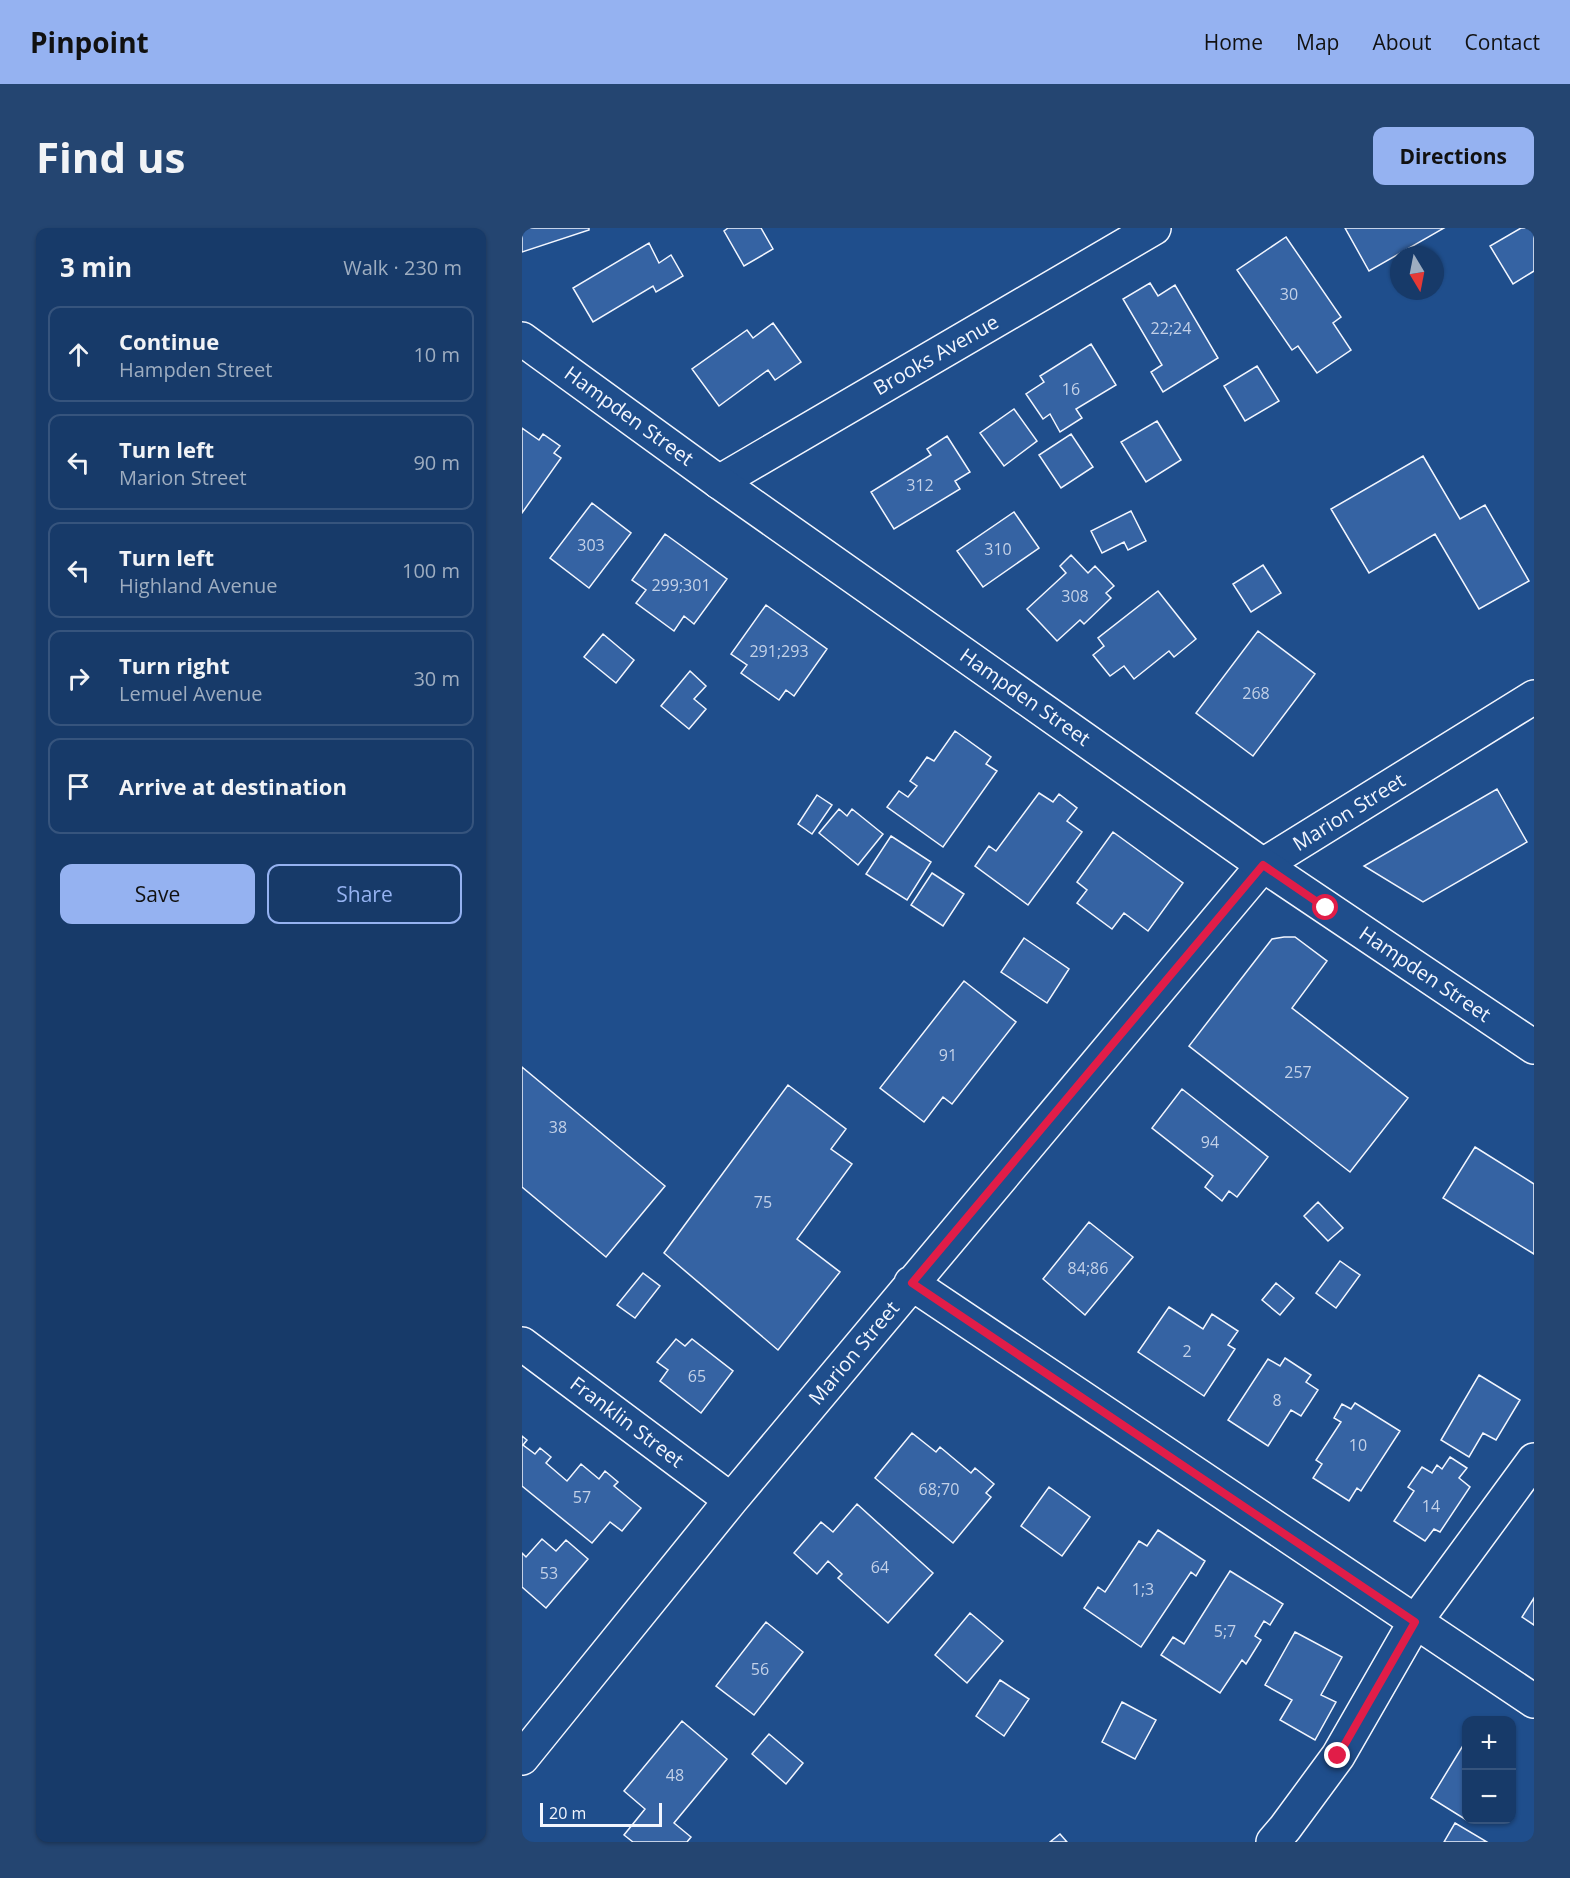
<!DOCTYPE html>
<html lang="en">
<head>
<meta charset="utf-8">
<style>
  :root { --surface:#173a69; --page:#244571; --text:#f1f3f6; --muted:#9eadc0; --line:#36547d; --accent:#95b2f1 }
  body { margin:0; font-family:"Open Sans",sans-serif; background:var(--page); color:var(--text) }
  .controls { position:absolute; right:18px; bottom:18px; display:grid; overflow:hidden; border-radius:12px; box-shadow:0 2px 4px #0004 }
  .controls button { width:54px; height:54px; display:grid; place-items:center; padding:0; border:0; border-bottom:2px solid var(--line); background:var(--surface); color:var(--text); font:30px sans-serif }
  .compass { position:absolute; left:868px; top:18px; width:54px; height:54px; border-radius:50%; background:var(--surface); box-shadow:0 2px 4px #0004; rotate:170deg }
  .scale { position:absolute; left:18px; bottom:15px; width:122px; box-sizing:border-box; padding-left:6px; border:3px solid #f2f6ff; border-top:0; font-size:16px; line-height:21px; white-space:nowrap; color:#f2f6ff; -webkit-text-stroke:4px #1f4e8c; paint-order:stroke }
  .stop { position:absolute; width:18px; height:18px; margin:-14px; border:4px solid #e11d48; border-radius:50%; background:#fff }
  .stop.end { background:#e11d48; border-color:#fff; box-shadow:0 2px 6px #0008 }
  .list { margin:0; padding:0; list-style:none }
  h2 { display:flex; justify-content:space-between; align-items:center; height:78px; margin:0; padding:0 24px; font-size:26px }
  h2 small { font-size:20px; font-weight:400; color:var(--muted) }
  .list li { display:grid; grid-template-columns:39px 1fr auto; gap:18px; align-items:center; box-sizing:border-box; height:96px; margin:0 12px 12px; padding:0 12px; border:2px solid var(--line); border-radius:12px }
  .list b { display:block; font-size:22px; white-space:nowrap }
  .list p { margin:0; font-size:20px; white-space:nowrap; color:var(--muted) }
  .list em { font-size:20px; font-style:normal; color:var(--muted) }
  .actions { display:flex; gap:12px; padding:18px 24px }
  .actions a { flex:1; padding:14px 0; border:2px solid var(--accent); border-radius:12px; text-align:center; font-size:21px; color:var(--accent) }
  .actions .main { background:var(--accent); color:#111 }
  .icon { flex:none; width:33px; height:33px; fill:none; stroke:currentColor; stroke-width:2; stroke-linecap:round; stroke-linejoin:round }
  .map { position:relative; flex:none; width:1012px; height:1614px; overflow:hidden; border-radius:12px }
  header { display:flex; align-items:center; gap:36px; box-sizing:border-box; height:84px; padding:0 30px; background:var(--accent); color:#111 }
  header strong { font-size:28px }
  nav { display:flex; gap:33px; margin-inline-start:auto; font-size:21px }
  .intro { display:flex; align-items:center; justify-content:space-between; box-sizing:border-box; height:144px; padding:0 36px }
  h1 { margin:0; font-size:42px }
  .button { padding:15px 27px; border-radius:12px; background:var(--accent); color:#111; font-size:21px; font-weight:700 }
  main { display:flex; gap:36px; padding:0 36px }
  aside { flex:1; background:var(--surface); border-radius:12px; box-shadow:0 2px 4px #0004 }
  .map>svg:first-child { display:block }
  .building { fill:#3563a3; stroke:#f2f6ff; stroke-width:1.5 }
  .lines { fill:none; stroke-linecap:round; stroke-linejoin:round }
  .minor-casing { stroke:#f2f6ff; stroke-width:36 }
  .secondary-casing { stroke:#f2f6ff; stroke-width:36 }
  .minor { stroke:#1f4e8c; stroke-width:33 }
  .secondary { stroke:#1f4e8c; stroke-width:33 }
  .route { stroke:#e11d48; stroke-width:8 }
  .labels { text-anchor:middle; stroke-width:4.5; stroke-linejoin:round; paint-order:stroke }
  .number-label { font-size:16px; fill:#c3d1e8 }
  .street-label { font-size:20px; fill:#f2f6ff; stroke:#1f4e8c }
</style>
</head>
<body>
<header>
<strong>Pinpoint</strong>
<nav><a>Home</a><a>Map</a><a>About</a><a>Contact</a></nav>
</header>
<div class="intro"><h1>Find us</h1><a class="button">Directions</a></div>
<main>
<aside>
<h2>3 min<small>Walk · 230 m</small></h2>
<ul class="list">
<li><svg class="icon" aria-label="ahead" viewBox="0 0 24 24"><path d="M12 20V5M6 11l6-6 6 6"/></svg><div><b>Continue</b><p>Hampden Street</p></div><em>10 m</em></li>
<li><svg class="icon" aria-label="left" viewBox="0 0 24 24"><path d="M17 20v-9H6M10 6l-5 5 5 5"/></svg><div><b>Turn left</b><p>Marion Street</p></div><em>90 m</em></li>
<li><svg class="icon" aria-label="left" viewBox="0 0 24 24"><path d="M17 20v-9H6M10 6l-5 5 5 5"/></svg><div><b>Turn left</b><p>Highland Avenue</p></div><em>100 m</em></li>
<li><svg class="icon" aria-label="right" viewBox="0 0 24 24"><path d="M7 20v-9h11M14 6l5 5-5 5"/></svg><div><b>Turn right</b><p>Lemuel Avenue</p></div><em>30 m</em></li>
<li><svg class="icon" aria-label="arrive" viewBox="0 0 24 24"><path d="M6 21V4h12l-3 4 3 4H6"/></svg><div><b>Arrive at destination</b></div></li>
</ul>
<div class="actions"><a class="main">Save</a><a>Share</a></div>
</aside>
<div class="map">
<svg width="1012" height="1614" viewBox="0 0 1012 1614">
  <rect width="100%" height="100%" fill="#1f4e8c"/>
  <path class="building" d="M 0,0 L 67,0 L 67,2 L 0,24 Z
    M 206,0 L 239,0 L 251,21 L 222,38 L 202,3 Z
    M 823,0 L 922,0 L 847,43 Z
    M 999,0 L 1012,0 L 1012,43 L 991,56 L 968,18 Z
    M 764,9 L 819,89 L 811,95 L 829,122 L 795,145 L 776,118 L 770,122 L 715,42 Z
    M 127,15 L 137,35 L 149,27 L 161,48 L 134,64 L 131,58 L 71,94 L 51,60 Z
    M 628,55 L 636,68 L 653,57 L 696,130 L 641,164 L 629,144 L 640,137 L 601,71 Z
    M 251,95 L 279,134 L 253,152 L 246,142 L 197,178 L 170,141 L 225,102 L 231,110 Z
    M 569,116 L 594,157 L 554,181 L 560,190 L 538,204 L 528,186 L 521,191 L 504,166 L 522,154 L 518,148 Z
    M 735,138 L 757,173 L 723,193 L 702,158 Z
    M 492,181 L 515,213 L 482,238 L 458,205 Z
    M 635,193 L 659,232 L 624,254 L 599,214 Z
    M 0,200 L 17,212 L 21,206 L 38,218 L 32,225 L 39,230 L 0,285 Z
    M 549,206 L 571,239 L 539,260 L 517,227 Z
    M 425,208 L 448,244 L 433,253 L 438,261 L 372,301 L 349,264 L 409,227 L 405,221 Z
    M 901,228 L 938,291 L 963,277 L 1007,353 L 957,381 L 913,306 L 847,345 L 809,281 Z
    M 70,275 L 109,305 L 67,360 L 28,330 Z
    M 609,283 L 624,313 L 606,322 L 602,314 L 580,325 L 569,303 Z
    M 492,284 L 517,320 L 461,359 L 435,323 Z
    M 143,306 L 205,351 L 172,396 L 162,388 L 152,403 L 114,375 L 124,362 L 110,352 Z
    M 549,327 L 566,345 L 573,338 L 592,358 L 584,365 L 589,370 L 562,396 L 558,392 L 535,413 L 505,381 L 544,345 L 538,338 Z
    M 741,337 L 759,365 L 729,384 L 711,356 Z
    M 636,363 L 674,411 L 652,429 L 647,423 L 612,451 L 602,438 L 588,448 L 571,427 L 582,418 L 576,410 Z
    M 244,377 L 305,421 L 272,468 L 264,462 L 257,472 L 219,445 L 225,437 L 209,426 Z
    M 736,403 L 793,446 L 731,528 L 674,485 Z
    M 81,406 L 112,432 L 94,455 L 62,429 Z
    M 168,443 L 184,458 L 172,471 L 184,481 L 167,501 L 139,478 Z
    M 433,503 L 469,529 L 464,536 L 475,543 L 421,619 L 365,579 L 377,563 L 386,569 L 395,558 L 388,553 L 405,529 L 412,533 Z
    M 975,561 L 1005,614 L 901,674 L 842,638 Z
    M 517,565 L 531,574 L 537,566 L 555,580 L 545,593 L 560,604 L 506,677 L 453,638 L 467,618 L 474,623 Z
    M 295,567 L 310,577 L 290,606 L 276,596 Z
    M 317,581 L 325,588 L 330,581 L 361,606 L 336,637 L 297,605 Z
    M 591,604 L 661,655 L 626,703 L 602,685 L 590,701 L 555,675 L 565,662 L 555,654 Z
    M 369,608 L 409,634 L 385,672 L 344,646 Z
    M 410,645 L 442,666 L 421,698 L 389,677 Z
    M 762,709 L 773,709 L 805,733 L 770,780 L 886,870 L 828,944 L 667,818 L 750,711 Z
    M 502,710 L 547,741 L 525,775 L 479,744 Z
    M 442,753 L 494,794 L 430,876 L 421,869 L 402,894 L 358,860 Z
    M 0,839 L 143,958 L 84,1029 L 0,959 Z
    M 266,857 L 324,901 L 309,921 L 330,936 L 275,1011 L 318,1044 L 256,1122 L 142,1025 Z
    M 660,861 L 746,929 L 715,969 L 707,963 L 700,973 L 683,959 L 691,948 L 630,900 Z
    M 953,919 L 1012,956 L 1012,1026 L 921,970 Z
    M 796,974 L 821,1000 L 806,1013 L 782,988 Z
    M 567,994 L 611,1029 L 563,1087 L 521,1051 Z
    M 818,1033 L 838,1047 L 814,1080 L 794,1065 Z
    M 121,1045 L 138,1058 L 113,1090 L 95,1077 Z
    M 754,1055 L 772,1070 L 758,1087 L 740,1072 Z
    M 647,1079 L 681,1101 L 690,1086 L 716,1103 L 706,1117 L 713,1121 L 682,1168 L 616,1124 Z
    M 154,1111 L 163,1118 L 170,1111 L 211,1143 L 179,1185 L 138,1153 L 146,1142 L 135,1134 Z
    M 763,1130 L 789,1147 L 784,1154 L 796,1162 L 779,1188 L 769,1182 L 746,1218 L 706,1192 L 746,1131 L 758,1138 Z
    M 957,1147 L 998,1172 L 974,1212 L 961,1205 L 947,1229 L 919,1212 Z
    M 833,1175 L 878,1203 L 839,1263 L 835,1260 L 827,1273 L 791,1250 L 800,1236 L 794,1232 L 819,1194 L 812,1190 L 820,1176 L 829,1181 Z
    M 390,1205 L 414,1224 L 418,1219 L 449,1245 L 453,1240 L 472,1256 L 464,1265 L 469,1269 L 431,1315 L 353,1250 Z
    M 0,1208 L 5,1212 L 1,1217 L 13,1226 L 18,1220 L 29,1229 L 24,1235 L 45,1253 L 59,1236 L 77,1251 L 83,1243 L 96,1254 L 92,1258 L 119,1280 L 100,1303 L 88,1294 L 70,1315 L 0,1258 Z
    M 928,1229 L 945,1240 L 937,1250 L 948,1259 L 918,1304 L 912,1301 L 903,1313 L 872,1293 L 892,1263 L 886,1259 L 900,1239 L 910,1245 L 915,1237 L 920,1241 Z
    M 527,1259 L 568,1289 L 540,1328 L 499,1298 Z
    M 335,1276 L 411,1345 L 366,1395 L 316,1350 L 320,1346 L 306,1333 L 295,1346 L 272,1325 L 299,1294 L 311,1304 Z
    M 636,1302 L 683,1333 L 674,1348 L 669,1344 L 619,1419 L 562,1380 L 576,1359 L 583,1364 L 617,1313 L 625,1318 Z
    M 20,1311 L 34,1323 L 44,1312 L 66,1331 L 24,1380 L 0,1359 L 0,1325 L 4,1329 Z
    M 708,1343 L 761,1376 L 748,1397 L 742,1393 L 733,1408 L 739,1412 L 724,1436 L 720,1432 L 698,1465 L 639,1427 L 651,1409 L 662,1416 Z
    M 1012,1370 L 1012,1397 L 1000,1389 Z
    M 448,1385 L 481,1413 L 445,1455 L 413,1427 Z
    M 244,1394 L 281,1424 L 232,1487 L 194,1458 Z
    M 773,1404 L 820,1429 L 799,1467 L 814,1474 L 793,1512 L 758,1492 L 770,1472 L 743,1457 Z
    M 478,1452 L 507,1471 L 482,1508 L 454,1488 Z
    M 600,1474 L 634,1492 L 613,1531 L 580,1514 Z
    M 160,1493 L 205,1531 L 152,1595 L 169,1609 L 165,1614 L 111,1614 L 102,1607 L 123,1581 L 102,1563 Z
    M 247,1506 L 281,1535 L 264,1556 L 230,1526 Z
    M 945,1511 L 945,1592 L 947,1592 L 946,1593 L 909,1570 Z
    M 933,1595 L 965,1614 L 922,1614 Z
    M 538,1606 L 545,1614 L 528,1614 Z"/>
  <g class="lines">
    <defs>
      <path id="minor" d="M 197,254 L 632,0
        M 389,1055 L 1012,1473
        M 0,1116 L 209,1272
        M 0,1530 L 209,1272 L 741,637 L 1012,469
        M 751,1614 L 763,1600 L 816,1528 L 893,1394 L 1012,1232"/>
      <path id="secondary" d="M 0,111 L 197,254 L 741,637 L 1012,819"/>
    </defs>
    <use href="#minor" class="minor-casing"/>
    <use href="#secondary" class="secondary-casing"/>
    <use href="#minor" class="minor"/>
    <use href="#secondary" class="secondary"/>
  </g>
  <g class="lines">
    <path class="route" d="M 804,680 L 741,637 L 390,1055 L 893,1394 L 816,1528"/>
  </g>
  <g class="labels">
    <g class="number-label">
      <text x="767" y="72">30</text>
      <text x="649" y="106">22;24</text>
      <text x="549" y="167">16</text>
      <text x="398" y="263">312</text>
      <text x="69" y="323">303</text>
      <text x="476" y="327">310</text>
      <text x="159" y="363">299;301</text>
      <text x="553" y="374">308</text>
      <text x="257" y="429">291;293</text>
      <text x="734" y="471">268</text>
      <text x="426" y="833">91</text>
      <text x="776" y="850">257</text>
      <text x="36" y="905">38</text>
      <text x="688" y="920">94</text>
      <text x="241" y="980">75</text>
      <text x="566" y="1046">84;86</text>
      <text x="665" y="1129">2</text>
      <text x="175" y="1154">65</text>
      <text x="755" y="1178">8</text>
      <text x="836" y="1223">10</text>
      <text x="417" y="1267">68;70</text>
      <text x="60" y="1275">57</text>
      <text x="909" y="1284">14</text>
      <text x="358" y="1345">64</text>
      <text x="27" y="1351">53</text>
      <text x="621" y="1367">1;3</text>
      <text x="703" y="1409">5;7</text>
      <text x="238" y="1447">56</text>
      <text x="153" y="1553">48</text>
    </g>
    <g class="street-label">
      <text transform="translate(414 127) rotate(-30)" y="7">Brooks Avenue</text>
      <text transform="translate(107 188) rotate(36)" y="7">Hampden Street</text>
      <text transform="translate(503 469) rotate(35)" y="7">Hampden Street</text>
      <text transform="translate(827 584) rotate(-32)" y="7">Marion Street</text>
      <text transform="translate(903 746) rotate(34)" y="7">Hampden Street</text>
      <text transform="translate(332 1125) rotate(-50)" y="7">Marion Street</text>
      <text transform="translate(105 1194) rotate(37)" y="7">Franklin Street</text>
    </g>
  </g>
</svg>
<div class="controls">
<button>+</button>
<button>−</button>
</div>
<svg class="compass" viewBox="-18 -18 36 36"><path d="M0-13l5 13h-10z" fill="#e53935"/><path d="M0 13l5-13h-10z" fill="#9eadc0"/></svg>
<div class="scale">20 m</div>
<div class="stop" style="left:804px;top:680px"></div>
<div class="stop end" style="left:816px;top:1528px"></div>
</div>
</main>
</body>
</html>
